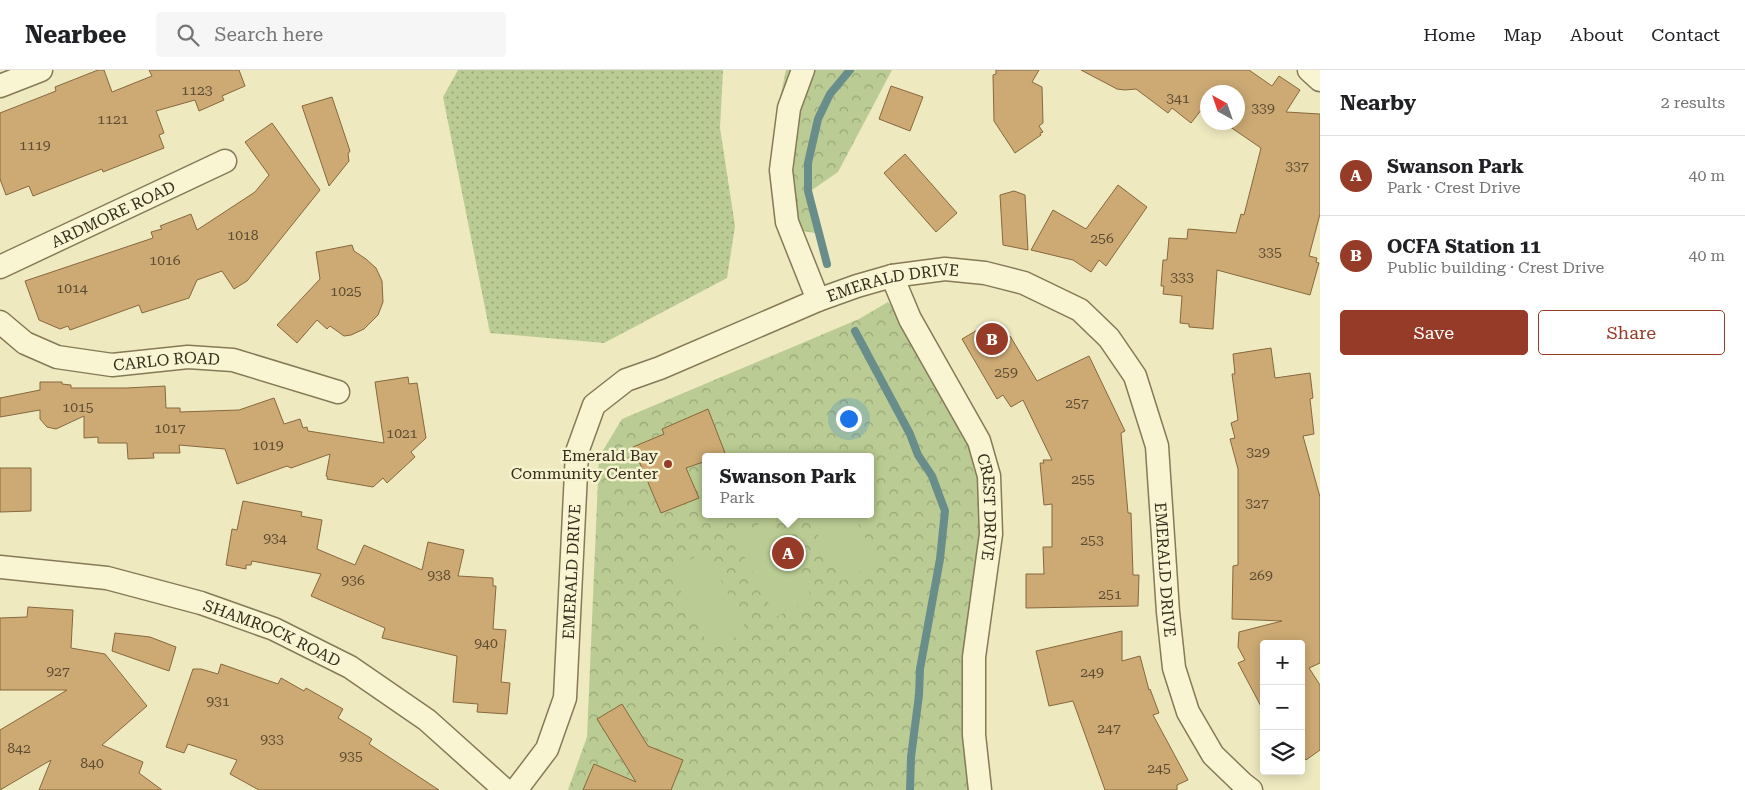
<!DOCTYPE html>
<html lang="en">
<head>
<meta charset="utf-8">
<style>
  :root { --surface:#fff; --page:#f6f6f6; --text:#202124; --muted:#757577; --line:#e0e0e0; --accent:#963b27 }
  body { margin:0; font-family:"Roboto Serif",serif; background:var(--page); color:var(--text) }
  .controls { position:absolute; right:15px; bottom:15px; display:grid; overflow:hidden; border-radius:5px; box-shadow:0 2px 12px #0003 }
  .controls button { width:45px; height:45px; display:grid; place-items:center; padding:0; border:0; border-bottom:1px solid var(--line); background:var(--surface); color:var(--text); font:25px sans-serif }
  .compass { position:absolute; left:1200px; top:15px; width:45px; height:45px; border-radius:50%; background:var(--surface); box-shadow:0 2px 12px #0003; rotate:320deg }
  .you { position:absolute; left:848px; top:348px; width:18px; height:18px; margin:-12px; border:4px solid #fff; border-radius:50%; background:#1a73e8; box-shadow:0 0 0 8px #1a73e833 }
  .badge { display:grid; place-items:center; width:32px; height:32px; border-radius:50%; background:var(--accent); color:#fff; font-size:16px; font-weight:700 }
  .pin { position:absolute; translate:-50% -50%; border:2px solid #fff; box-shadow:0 1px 5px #0006 }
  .popup { position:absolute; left:702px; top:383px; width:172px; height:65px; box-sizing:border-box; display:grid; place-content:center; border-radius:5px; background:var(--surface); filter:drop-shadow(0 1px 4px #0005); font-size:16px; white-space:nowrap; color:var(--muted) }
  .popup b { font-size:19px; color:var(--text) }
  .popup::after { content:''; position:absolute; left:50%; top:100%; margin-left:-10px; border:10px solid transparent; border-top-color:var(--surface) }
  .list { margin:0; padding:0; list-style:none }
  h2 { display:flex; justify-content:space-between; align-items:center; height:65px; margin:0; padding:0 20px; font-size:21px }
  h2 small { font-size:16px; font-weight:400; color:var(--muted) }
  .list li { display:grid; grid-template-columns:32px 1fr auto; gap:15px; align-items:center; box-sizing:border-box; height:80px; padding:0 20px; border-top:1px solid var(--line) }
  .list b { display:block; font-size:19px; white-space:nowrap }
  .list p { margin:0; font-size:16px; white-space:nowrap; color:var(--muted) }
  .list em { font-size:16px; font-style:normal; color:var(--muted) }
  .actions { display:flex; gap:10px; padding:15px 20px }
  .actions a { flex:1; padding:11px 0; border:1px solid var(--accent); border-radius:5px; text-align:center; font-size:18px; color:var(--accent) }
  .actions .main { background:var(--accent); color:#fff }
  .icon { flex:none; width:28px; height:28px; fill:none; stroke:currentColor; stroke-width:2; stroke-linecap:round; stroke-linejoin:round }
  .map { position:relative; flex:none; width:1320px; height:720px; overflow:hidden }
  header { display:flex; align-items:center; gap:30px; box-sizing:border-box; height:70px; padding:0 25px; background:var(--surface); border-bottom:1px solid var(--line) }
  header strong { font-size:24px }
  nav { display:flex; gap:28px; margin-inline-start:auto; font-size:18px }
  .search { width:350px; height:45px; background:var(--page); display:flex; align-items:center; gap:12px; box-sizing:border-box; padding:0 18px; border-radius:5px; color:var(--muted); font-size:19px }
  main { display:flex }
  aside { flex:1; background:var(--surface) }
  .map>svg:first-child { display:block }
  .grass { fill:url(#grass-dots) }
  .park { fill:url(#park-crowns); fill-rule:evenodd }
  .pitch { fill:#bacc93 }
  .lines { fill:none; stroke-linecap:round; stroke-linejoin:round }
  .stream { stroke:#698d8b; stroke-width:8 }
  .building { fill:#cdaa74; stroke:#86683d }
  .street-casing { stroke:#867957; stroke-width:25 }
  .street { stroke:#f9f5d2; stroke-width:22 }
  .poi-dot { fill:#963b27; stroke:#f5f2ce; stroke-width:2 }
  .labels { text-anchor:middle; stroke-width:5; stroke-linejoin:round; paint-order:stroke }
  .number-label { font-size:14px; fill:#5c4c32 }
  .street-label { font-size:16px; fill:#362d1c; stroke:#f5f2ce }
  .poi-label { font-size:16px; fill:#362d1c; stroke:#f5f2ce; text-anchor:end }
</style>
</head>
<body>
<header>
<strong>Nearbee</strong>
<div class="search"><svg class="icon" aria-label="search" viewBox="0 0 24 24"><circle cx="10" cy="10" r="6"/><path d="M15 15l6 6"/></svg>Search here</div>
<nav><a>Home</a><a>Map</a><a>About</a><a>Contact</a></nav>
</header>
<main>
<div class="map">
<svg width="1320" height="720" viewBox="0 0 1320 720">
  <defs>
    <pattern id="grass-dots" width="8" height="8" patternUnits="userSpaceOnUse" patternTransform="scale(1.25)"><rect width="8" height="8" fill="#bacc93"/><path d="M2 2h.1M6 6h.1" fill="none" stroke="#98a677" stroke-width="1.8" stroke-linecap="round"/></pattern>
    <pattern id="park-crowns" width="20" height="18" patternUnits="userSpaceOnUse" patternTransform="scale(1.25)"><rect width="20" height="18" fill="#bacc93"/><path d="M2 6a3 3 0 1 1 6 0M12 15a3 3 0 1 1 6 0" fill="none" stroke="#98a677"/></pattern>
  </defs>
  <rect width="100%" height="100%" fill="#eee9bf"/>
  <path class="grass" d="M 458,0 L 723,0 L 720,58 L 735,156 L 727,208 L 604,273 L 490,263 L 443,27 Z"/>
  <path class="park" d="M 786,0 L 892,0 L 838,102 L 812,120 L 820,164 L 787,158 L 777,74 L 777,42 Z
    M 888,232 L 907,251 L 949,327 L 981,406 L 973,720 L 568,720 L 587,667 L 599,387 L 622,349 L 859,249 ZM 706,387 L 870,387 L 870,444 L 706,444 Z"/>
  <path class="pitch" d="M 807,444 L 853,444 L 878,493 L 842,511 Z
    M 770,448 L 812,528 L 776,547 L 734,467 Z
    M 706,481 L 747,561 L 711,580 L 670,500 Z"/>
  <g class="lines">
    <path class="stream" d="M 827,194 L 808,121 L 808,93 L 818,49 L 830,24 L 850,0
      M 855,261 L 910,364 L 918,385 L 932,406 L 945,441 L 940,489 L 920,599 L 919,625 L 911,687 L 910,720"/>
  </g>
  <path class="building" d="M 98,0 L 104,0 L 112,22 L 152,6 L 149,0 L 239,0 L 245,16 L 222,26 L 224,30 L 199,41 L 195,30 L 156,41 L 164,63 L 159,65 L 164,78 L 103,102 L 102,99 L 33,126 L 29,116 L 6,125 L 0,109 L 0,43 L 56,21 L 55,17 Z
    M 996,0 L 1039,0 L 1032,12 L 1042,17 L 1043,53 L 1039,56 L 1043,62 L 1040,63 L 1041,65 L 1015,83 L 994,51 L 993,5 L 996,4 Z
    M 1081,0 L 1249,0 L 1272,16 L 1279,6 L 1300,20 L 1286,42 L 1320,44 L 1320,144 L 1309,186 L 1317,188 L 1316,192 L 1319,193 L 1310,225 L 1217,200 L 1213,259 L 1189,257 L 1189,254 L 1180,253 L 1182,226 L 1163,224 L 1164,216 L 1161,216 L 1163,190 L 1167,190 L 1169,168 L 1187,169 L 1188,159 L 1236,163 L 1241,144 L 1244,145 L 1261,78 L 1223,52 L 1238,52 L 1238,22 L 1208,22 L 1208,42 L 1202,39 L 1191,53 L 1172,38 L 1168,43 L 1136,19 L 1125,20 L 1117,19 Z
    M 891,16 L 923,27 L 910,61 L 879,49 Z
    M 332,27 L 350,81 L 348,84 L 349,91 L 329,116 L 302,36 Z
    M 272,53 L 320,120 L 247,211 L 234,219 L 222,201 L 197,210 L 189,228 L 142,243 L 139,235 L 70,260 L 68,256 L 60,259 L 39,250 L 25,211 L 153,168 L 151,162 L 162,159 L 160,156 L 191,144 L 197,160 L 255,122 L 269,105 L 245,72 Z
    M 905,84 L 957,143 L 936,162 L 884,103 Z
    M 1118,115 L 1147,137 L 1106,196 L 1099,190 L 1091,202 L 1073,190 L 1031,180 L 1053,140 L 1086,159 Z
    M 1014,121 L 1025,125 L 1028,180 L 1003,175 L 1000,125 Z
    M 352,175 L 354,181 L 366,189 L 376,198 L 382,211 L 383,232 L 378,245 L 364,259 L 351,265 L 344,266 L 330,256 L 327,259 L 317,250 L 297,273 L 277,255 L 320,209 L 316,182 Z
    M 986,255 L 998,274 L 1010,266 L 1037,311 L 1089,286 L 1125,361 L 1121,363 L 1128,443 L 1131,443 L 1133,505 L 1139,505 L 1138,536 L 1026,538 L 1026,504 L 1044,504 L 1043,477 L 1052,477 L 1052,434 L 1044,435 L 1040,393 L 1044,393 L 1043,390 L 1052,390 L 1023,330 L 1011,337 L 1003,325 L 997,329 L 962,269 Z
    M 1271,278 L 1275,308 L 1310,303 L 1313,328 L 1310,329 L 1314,364 L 1303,366 L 1320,427 L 1320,593 L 1309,598 L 1320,615 L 1320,680 L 1306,690 L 1301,683 L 1301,574 L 1264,574 L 1264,642 L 1238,593 L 1245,590 L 1238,577 L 1239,562 L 1282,551 L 1232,549 L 1233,496 L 1238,495 L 1238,399 L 1230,369 L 1235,368 L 1231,353 L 1238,350 L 1232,304 L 1235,304 L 1233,284 Z
    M 408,307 L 409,314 L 417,313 L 426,368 L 411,382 L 415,387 L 387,413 L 383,408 L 373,417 L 327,409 L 328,407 L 326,406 L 330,384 L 291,398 L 287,396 L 237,414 L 225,379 L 179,375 L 180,383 L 153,383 L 154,388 L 128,389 L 127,373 L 98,373 L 98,367 L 84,368 L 84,346 L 56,359 L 47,357 L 40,349 L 40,340 L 0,347 L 0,328 L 40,320 L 40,312 L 62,312 L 62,314 L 71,315 L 71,318 L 126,318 L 165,316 L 166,338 L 180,338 L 180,342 L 239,340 L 274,328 L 284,354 L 300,349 L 303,358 L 307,357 L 308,361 L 384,373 L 375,312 Z
    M 708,339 L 725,383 L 716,387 L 706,387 L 706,391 L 686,398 L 699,428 L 661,443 L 633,377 L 664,364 L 662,359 Z
    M 0,398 L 31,398 L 31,441 L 0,442 Z
    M 243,431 L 302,442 L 301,446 L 322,450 L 317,479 L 355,495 L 364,475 L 422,500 L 428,472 L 464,480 L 458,506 L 493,508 L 493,516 L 496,516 L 493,559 L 506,560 L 501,612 L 510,613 L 507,644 L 477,642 L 478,634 L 453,632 L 457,586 L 382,568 L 385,558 L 311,526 L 321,504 L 252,491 L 251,495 L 246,495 L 246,499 L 226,495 L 232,459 L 237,460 Z
    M 28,537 L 73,540 L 71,578 L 105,584 L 147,636 L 102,675 L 143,692 L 139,703 L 162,720 L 39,720 L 51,690 L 0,720 L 0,660 L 67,620 L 0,620 L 0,548 L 27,547 Z
    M 1122,561 L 1122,591 L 1140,586 L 1149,620 L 1150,619 L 1159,643 L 1153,645 L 1188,710 L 1177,715 L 1177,720 L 1105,720 L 1073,631 L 1049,636 L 1036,581 Z
    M 115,563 L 150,567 L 176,577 L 169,601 L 112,581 Z
    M 221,594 L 278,614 L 281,608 L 304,621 L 306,618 L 343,639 L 338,648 L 372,669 L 369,674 L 439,720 L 259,720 L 230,704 L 237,690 L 188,674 L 184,683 L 166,677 L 193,599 L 201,599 L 218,604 Z
    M 622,634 L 648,676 L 683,690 L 671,720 L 583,720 L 594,694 L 636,712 L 597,649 Z"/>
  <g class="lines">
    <defs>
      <g id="street">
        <path d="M 803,0 L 789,38 L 781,100 L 787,152 L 818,230"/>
        <path d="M 1309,0 L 1320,10"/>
        <path d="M 0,16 L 41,0"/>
        <path id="s1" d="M 0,197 L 225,91"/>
        <path id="s2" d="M 892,206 L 910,249 L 979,371 L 989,406 L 991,464 L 974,587 L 974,665 L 980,720"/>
        <path id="s3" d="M 0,252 L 25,273 L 57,287 L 112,295 L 188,287 L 233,290 L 338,322"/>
        <path id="s4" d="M 0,497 L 107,508 L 201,533 L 274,559 L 350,597 L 427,650 L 505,720"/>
        <path id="s5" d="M 516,720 L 547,679 L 565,628 L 577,382 L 594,335 L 626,310 L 660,298 L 818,230 L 857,216 L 892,206 L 945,199 L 985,203 L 1024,213 L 1080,240 L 1109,268 L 1135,306 L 1157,376 L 1168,542 L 1174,598 L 1188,642 L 1213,685 L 1242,713 L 1251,720"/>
      </g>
    </defs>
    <use href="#street" class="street-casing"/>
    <use href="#street" class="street"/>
  </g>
  <circle class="poi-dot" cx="668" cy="394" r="5"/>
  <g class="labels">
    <g class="number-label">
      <text x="197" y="25">1123</text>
      <text x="1178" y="33">341</text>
      <text x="1263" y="43">339</text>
      <text x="113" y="54">1121</text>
      <text x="35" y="80">1119</text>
      <text x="1297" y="101">337</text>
      <text x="243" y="170">1018</text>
      <text x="1102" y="173">256</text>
      <text x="1270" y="187">335</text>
      <text x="165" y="195">1016</text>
      <text x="1182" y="212">333</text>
      <text x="72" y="223">1014</text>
      <text x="346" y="226">1025</text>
      <text x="1006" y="307">259</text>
      <text x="1077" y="338">257</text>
      <text x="78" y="342">1015</text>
      <text x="170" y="363">1017</text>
      <text x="402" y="368">1021</text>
      <text x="268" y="380">1019</text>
      <text x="1258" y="387">329</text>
      <text x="1083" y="414">255</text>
      <text x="1257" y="438">327</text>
      <text x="275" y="473">934</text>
      <text x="1092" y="475">253</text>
      <text x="439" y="510">938</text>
      <text x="1261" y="510">269</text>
      <text x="353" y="515">936</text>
      <text x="1110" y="529">251</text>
      <text x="486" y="578">940</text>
      <text x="58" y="606">927</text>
      <text x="1092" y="607">249</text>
      <text x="218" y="636">931</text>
      <text x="1109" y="663">247</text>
      <text x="272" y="674">933</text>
      <text x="19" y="683">842</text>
      <text x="351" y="691">935</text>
      <text x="92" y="698">840</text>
      <text x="1159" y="703">245</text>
    </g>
    <g class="street-label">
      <text dy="6" stroke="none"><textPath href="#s1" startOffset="125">ARDMORE ROAD</textPath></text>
      <text dy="6" stroke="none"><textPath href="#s5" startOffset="728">EMERALD DRIVE</textPath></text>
      <text dy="6" stroke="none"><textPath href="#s3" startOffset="178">CARLO ROAD</textPath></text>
      <text dy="6" stroke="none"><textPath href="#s2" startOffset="254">CREST DRIVE</textPath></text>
      <text dy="6" stroke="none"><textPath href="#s5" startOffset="1208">EMERALD DRIVE</textPath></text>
      <text dy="6" stroke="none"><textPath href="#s5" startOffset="232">EMERALD DRIVE</textPath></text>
      <text dy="6" stroke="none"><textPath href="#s4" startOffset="282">SHAMROCK ROAD</textPath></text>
    </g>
    <g class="poi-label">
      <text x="658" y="391">Emerald Bay<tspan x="658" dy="18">Community Center</tspan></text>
    </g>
  </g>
</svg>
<div class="controls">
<button>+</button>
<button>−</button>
<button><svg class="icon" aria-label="layers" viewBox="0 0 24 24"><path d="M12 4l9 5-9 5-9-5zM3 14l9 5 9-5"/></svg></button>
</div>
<svg class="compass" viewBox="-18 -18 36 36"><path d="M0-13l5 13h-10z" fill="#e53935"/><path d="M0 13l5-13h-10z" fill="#757577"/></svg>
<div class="you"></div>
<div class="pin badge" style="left:788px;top:483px">A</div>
<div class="popup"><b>Swanson Park</b>Park</div>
<div class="pin badge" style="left:992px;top:269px">B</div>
</div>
<aside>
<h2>Nearby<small>2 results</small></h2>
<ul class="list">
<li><span class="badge">A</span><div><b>Swanson Park</b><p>Park · Crest Drive</p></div><em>40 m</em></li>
<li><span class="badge">B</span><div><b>OCFA Station 11</b><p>Public building · Crest Drive</p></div><em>40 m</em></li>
</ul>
<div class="actions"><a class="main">Save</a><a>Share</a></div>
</aside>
</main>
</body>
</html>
